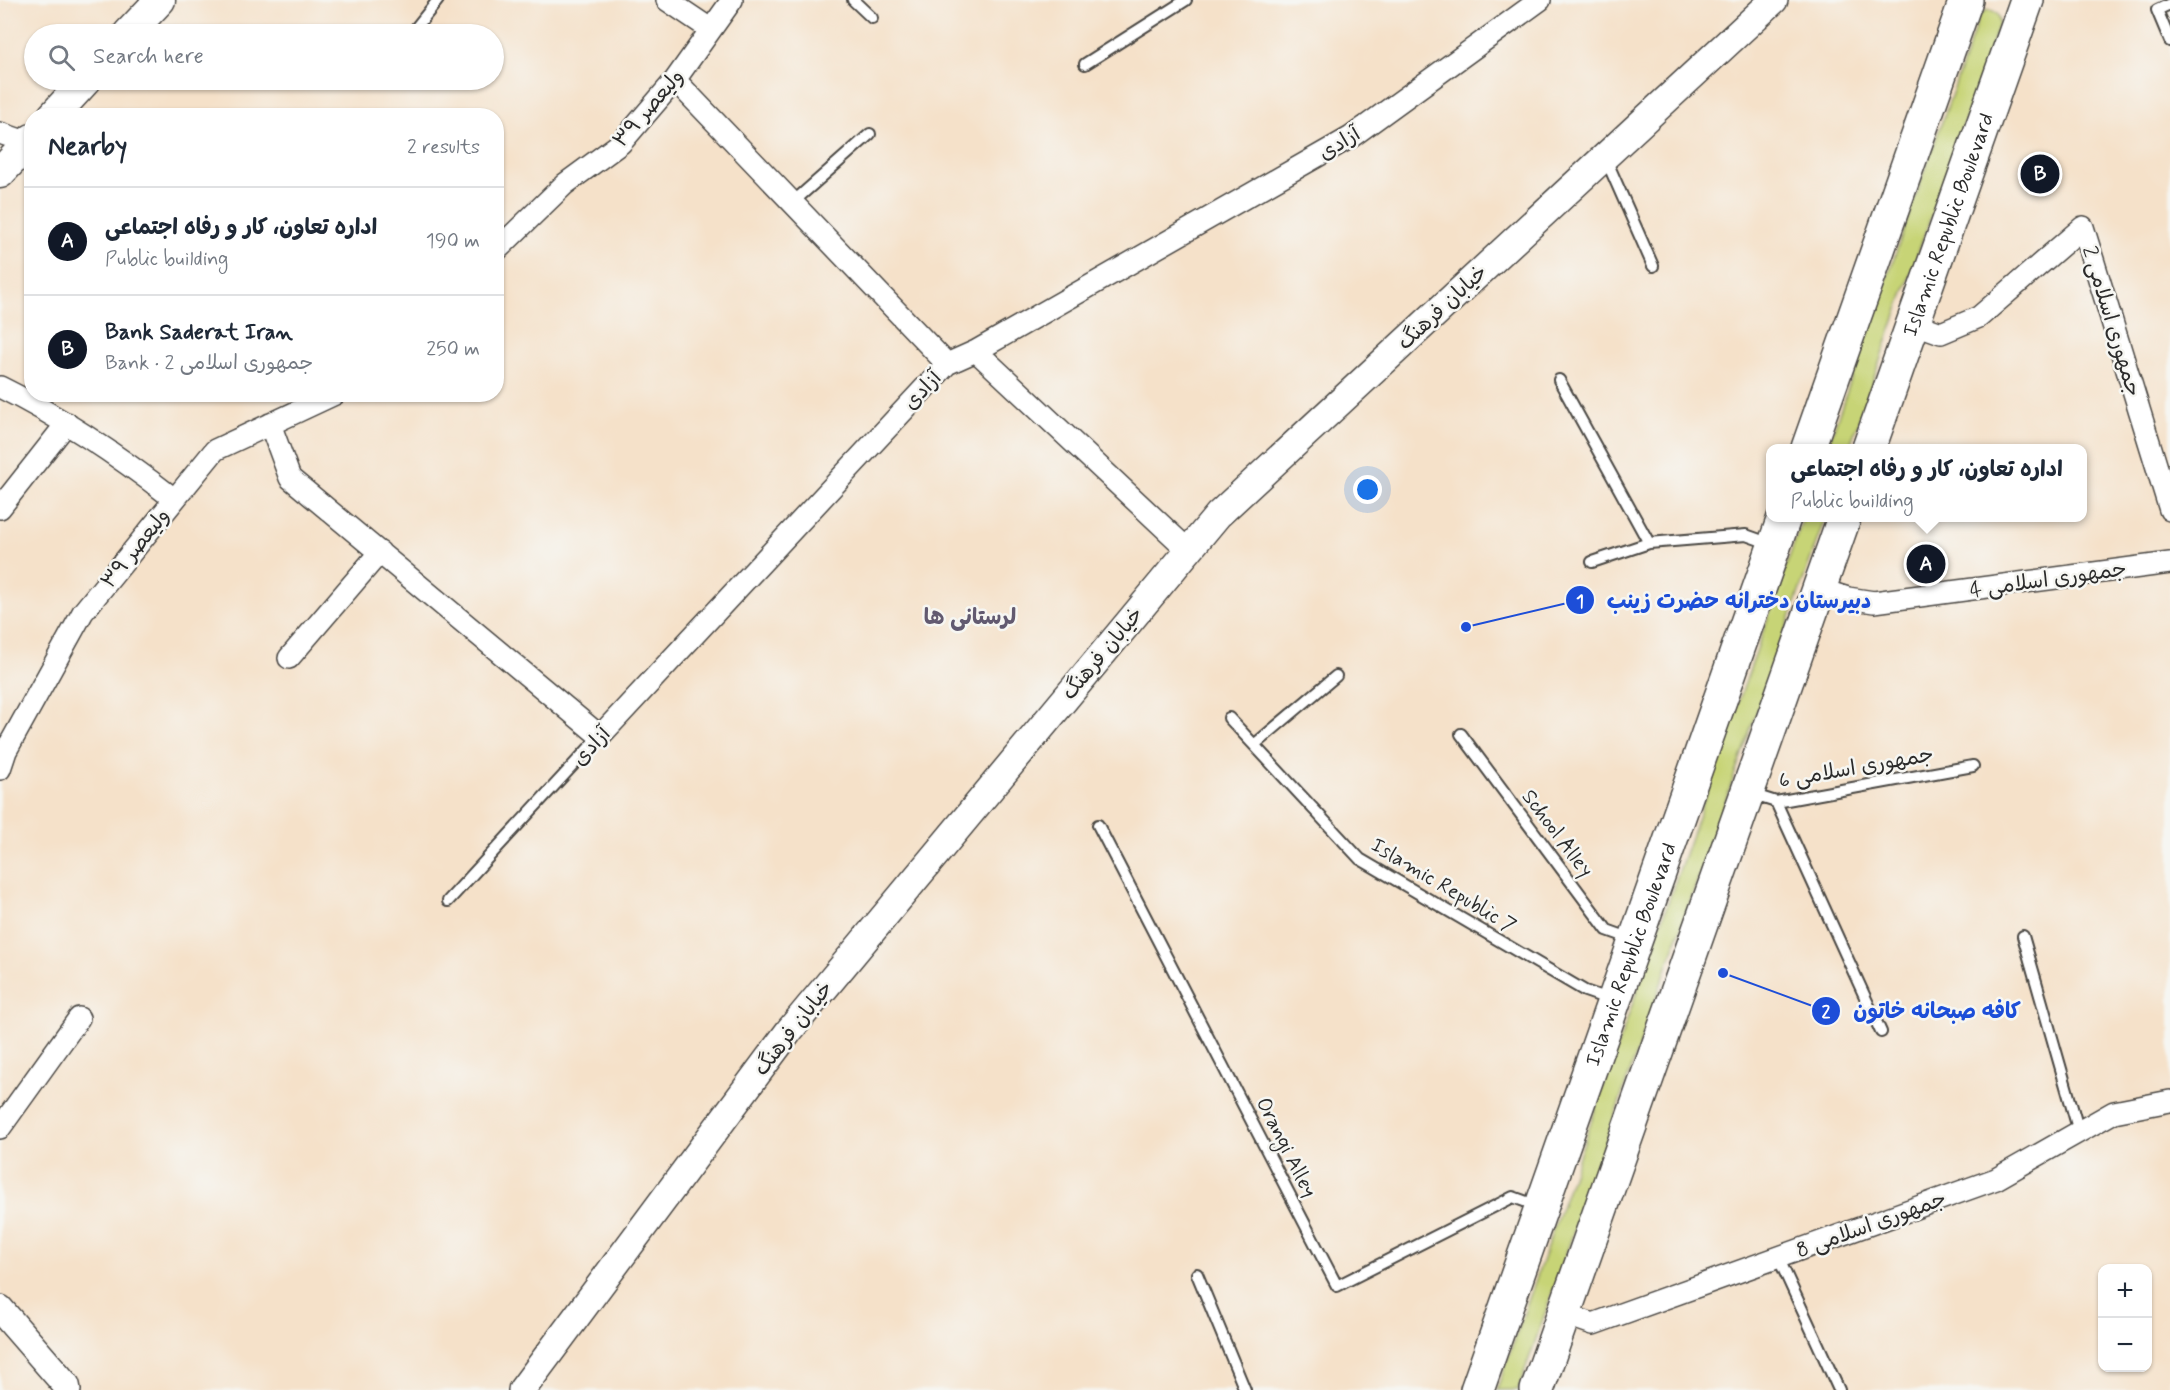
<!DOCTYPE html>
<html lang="en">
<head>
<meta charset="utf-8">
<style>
  :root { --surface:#fff; --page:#f2f2f3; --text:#1f2937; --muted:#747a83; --line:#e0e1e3; --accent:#111827 }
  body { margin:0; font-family:Mynerve,"Playpen Sans Arabic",sans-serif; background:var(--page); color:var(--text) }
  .controls { position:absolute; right:18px; bottom:18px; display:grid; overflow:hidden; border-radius:12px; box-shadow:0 2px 4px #0004 }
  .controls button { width:54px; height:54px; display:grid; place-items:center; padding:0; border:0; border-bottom:2px solid var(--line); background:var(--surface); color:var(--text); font:30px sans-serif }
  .you { position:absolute; left:1368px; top:490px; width:21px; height:21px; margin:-15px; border:4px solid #fff; border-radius:50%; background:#1a73e8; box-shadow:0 0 0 9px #1a73e833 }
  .badge { display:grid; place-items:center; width:39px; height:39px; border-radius:50%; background:var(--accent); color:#fff; font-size:20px; font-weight:700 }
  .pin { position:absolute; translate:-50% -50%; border:3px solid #fff; box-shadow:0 2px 6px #0006 }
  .popup { position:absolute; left:1766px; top:444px; width:321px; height:78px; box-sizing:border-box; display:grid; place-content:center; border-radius:12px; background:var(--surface); filter:drop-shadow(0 2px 4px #0005); font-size:20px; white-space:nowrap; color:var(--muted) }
  .popup b { font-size:22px; color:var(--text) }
  .popup::after { content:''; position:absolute; left:50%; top:100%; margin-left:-12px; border:12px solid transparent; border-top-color:var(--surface) }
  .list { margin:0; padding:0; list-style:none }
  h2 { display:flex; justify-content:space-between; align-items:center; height:78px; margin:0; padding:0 24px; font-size:26px }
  h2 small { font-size:20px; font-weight:400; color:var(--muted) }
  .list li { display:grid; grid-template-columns:39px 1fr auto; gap:18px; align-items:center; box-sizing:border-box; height:108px; padding:0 24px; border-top:2px solid var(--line) }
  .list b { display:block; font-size:22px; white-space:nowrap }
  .list p { margin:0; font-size:20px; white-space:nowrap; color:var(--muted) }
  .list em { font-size:20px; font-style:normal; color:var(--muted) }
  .icon { flex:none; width:33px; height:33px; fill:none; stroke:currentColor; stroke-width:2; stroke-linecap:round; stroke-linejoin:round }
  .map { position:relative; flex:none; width:2170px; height:1390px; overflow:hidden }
  .search { position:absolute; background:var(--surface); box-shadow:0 2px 4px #0004; left:24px; top:24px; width:480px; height:66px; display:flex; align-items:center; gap:15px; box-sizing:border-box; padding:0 21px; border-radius:33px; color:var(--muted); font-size:22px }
  .panel { position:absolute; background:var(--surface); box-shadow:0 2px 4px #0004; left:24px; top:108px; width:480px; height:294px; border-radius:24px }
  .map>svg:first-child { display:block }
  .green { fill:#c7d476; stroke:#798050; stroke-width:1.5 }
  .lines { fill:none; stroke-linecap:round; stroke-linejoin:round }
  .service-casing { stroke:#494643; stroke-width:14 }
  .minor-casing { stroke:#494643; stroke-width:24 }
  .tertiary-casing { stroke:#494643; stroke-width:30 }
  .secondary-casing { stroke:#494643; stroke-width:33 }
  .primary-casing { stroke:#494643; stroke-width:36 }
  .service { stroke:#fff; stroke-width:10 }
  .minor { stroke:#fff; stroke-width:21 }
  .tertiary { stroke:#fff; stroke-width:27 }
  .secondary { stroke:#fff; stroke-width:30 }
  .primary { stroke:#fff; stroke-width:33 }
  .labels { text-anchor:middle; stroke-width:5; stroke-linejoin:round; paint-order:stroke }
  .street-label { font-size:21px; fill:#2b2b2b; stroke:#f6f6f2 }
  .neighbourhood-label { font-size:22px; font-weight:bold; fill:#625a70; stroke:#f6f6f2 }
  .leader { fill:none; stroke:#1d4ed8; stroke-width:2 }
  .callout-dot { fill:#1d4ed8; stroke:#f6f6f2; stroke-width:2 }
  .mark-label { font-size:18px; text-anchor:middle; font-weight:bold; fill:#fff }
  .callout-label { font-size:22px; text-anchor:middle; font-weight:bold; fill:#1d4ed8; stroke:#f6f6f2; stroke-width:5; stroke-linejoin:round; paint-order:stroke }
</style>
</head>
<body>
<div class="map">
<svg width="2170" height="1390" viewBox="0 0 2170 1390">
  <rect width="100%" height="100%" fill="#f6f6f2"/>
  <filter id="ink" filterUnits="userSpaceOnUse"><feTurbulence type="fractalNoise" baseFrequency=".0167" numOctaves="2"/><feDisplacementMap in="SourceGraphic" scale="12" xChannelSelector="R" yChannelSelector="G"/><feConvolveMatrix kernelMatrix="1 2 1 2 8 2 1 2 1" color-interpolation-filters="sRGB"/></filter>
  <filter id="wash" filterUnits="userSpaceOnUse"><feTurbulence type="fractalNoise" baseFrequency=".008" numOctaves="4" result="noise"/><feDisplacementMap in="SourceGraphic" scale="24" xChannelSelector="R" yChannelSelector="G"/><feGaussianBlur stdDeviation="1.35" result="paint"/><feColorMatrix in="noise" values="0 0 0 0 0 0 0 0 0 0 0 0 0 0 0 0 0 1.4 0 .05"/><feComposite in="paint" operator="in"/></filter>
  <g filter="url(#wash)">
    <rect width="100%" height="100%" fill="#f5e1c9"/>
    <path class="green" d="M 1989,10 C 1997,11 2000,15 1999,24 L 1849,448 L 1827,448 L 1979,17 L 1985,11 Z
      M 1803,518 L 1825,518 L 1518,1390 L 1497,1390 Z"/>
  </g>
  <g filter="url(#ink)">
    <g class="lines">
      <defs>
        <path id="service" d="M 853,0 L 872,18
          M 2170,4 L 2157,10 L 2170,41
          M 411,34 L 438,0
          M 1085,64 L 1186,0
          M 1605,157 L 1653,266
          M 792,203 L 870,134
          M 1559,380 L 1649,543
          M 1592,562 L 1649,543 L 1746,535 L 1771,544
          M 1229,718 L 1360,859 L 1585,991 L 1611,1000
          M 1461,734 L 1607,930 L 1632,939
          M 1254,745 L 1336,676
          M 1751,794 L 1776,802 L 1973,766
          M 1776,802 L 1881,1032
          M 1098,825 L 1337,1286 L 1513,1197 L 1538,1206
          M 448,901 L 600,736
          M 2023,936 L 2079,1132
          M 1778,1257 L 1839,1390
          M 1197,1274 L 1245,1390"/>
        <path id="minor" d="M 667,0 L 710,29
          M 675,80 L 947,364
          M 0,133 L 32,144
          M 496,251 L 565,184 L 621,143 L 675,80 L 732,0
          M 1913,323 L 1941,333 L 1979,317 L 2083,227 L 2170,510
          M 976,351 L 1188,550
          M 0,387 C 63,418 119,456 174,499
          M 270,424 L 290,478 L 600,736 L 947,364 L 976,351 L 1351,137 L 1540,0
          M 0,508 L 67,423
          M 1819,589 L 1848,598 L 1874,602 L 2170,563
          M 289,658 L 380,552
          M 0,769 L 6,751 L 83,612 L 215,450 L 335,394
          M 0,1128 L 79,1018
          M 1564,1314 L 1593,1324 L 1996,1179 L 2114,1112 L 2170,1101"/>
        <path id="tertiary" d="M 0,1309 L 66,1385 L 67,1390
          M 522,1390 L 789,1031 L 1218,515 L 1774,0"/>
        <path id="secondary" d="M 128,34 L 160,0
          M 53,116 L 86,80
          M 0,173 L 32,139"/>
        <g id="primary">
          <path d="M 1808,448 L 1966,0"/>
          <path id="s1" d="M 1869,448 L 2027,0"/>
          <path id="s2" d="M 1477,1390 L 1784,518"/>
          <path d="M 1537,1390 L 1844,518"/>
        </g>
      </defs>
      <use href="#service" class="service-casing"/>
      <use href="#minor" class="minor-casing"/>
      <use href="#tertiary" class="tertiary-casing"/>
      <use href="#secondary" class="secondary-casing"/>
      <use href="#primary" class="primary-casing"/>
      <use href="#service" class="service"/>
      <use href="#minor" class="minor"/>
      <use href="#tertiary" class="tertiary"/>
      <use href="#secondary" class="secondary"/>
      <use href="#primary" class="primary"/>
    </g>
  </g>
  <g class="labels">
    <g class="street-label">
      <text transform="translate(648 108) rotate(-49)" y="7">ولیعصر ۳۹</text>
      <text transform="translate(1339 143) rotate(-32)" y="7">آزادی</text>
      <text dy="7" stroke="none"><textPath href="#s1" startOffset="237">Islamic Republic Boulevard</textPath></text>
      <text transform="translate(1442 307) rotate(-43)" y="7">خیابان فرهنگ</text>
      <text transform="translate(2112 321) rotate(73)" y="7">جمهوری اسلامی 2</text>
      <text transform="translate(922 390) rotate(-47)" y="7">آزادی</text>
      <text transform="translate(135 548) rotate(-51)" y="7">ولیعصر ۳۹</text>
      <text transform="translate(2048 579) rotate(-8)" y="7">جمهوری اسلامی 4</text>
      <text transform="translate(1102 653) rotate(-50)" y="7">خیابان فرهنگ</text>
      <text transform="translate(591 746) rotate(-47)" y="7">آزادی</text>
      <text transform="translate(1856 767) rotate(-10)" y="7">جمهوری اسلامی 6</text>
      <text transform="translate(1558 833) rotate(53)" y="7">School Alley</text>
      <text transform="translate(1444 885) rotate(31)" y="7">Islamic Republic 7</text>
      <text dy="7" stroke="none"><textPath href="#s2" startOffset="462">Islamic Republic Boulevard</textPath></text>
      <text transform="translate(793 1028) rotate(-52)" y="7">خیابان فرهنگ</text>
      <text transform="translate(1287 1147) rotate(63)" y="7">Orangi Alley</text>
      <text transform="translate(1871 1224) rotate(-20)" y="7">جمهوری اسلامی 8</text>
    </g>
    <g class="neighbourhood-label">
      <text x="970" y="624">لرستانی ها</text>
    </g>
  </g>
  <path class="leader" d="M1466 627L1580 600M1723 973L1826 1011"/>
  <g class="callout-dot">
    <circle cx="1466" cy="627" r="6"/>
    <circle cx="1723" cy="973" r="6"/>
    <circle cx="1580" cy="600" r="15"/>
    <circle cx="1826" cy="1011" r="15"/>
  </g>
  <g class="mark-label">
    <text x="1580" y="607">1</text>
    <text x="1826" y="1017">2</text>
  </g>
  <g class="callout-label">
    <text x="1739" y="608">دبیرستان دخترانه حضرت زینب</text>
    <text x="1937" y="1018">کافه صبحانه خاتون</text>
  </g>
</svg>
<div class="controls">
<button>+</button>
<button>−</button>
</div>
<div class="you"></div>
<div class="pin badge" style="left:1926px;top:564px">A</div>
<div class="popup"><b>اداره تعاون، کار و رفاه اجتماعی</b>Public building</div>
<div class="pin badge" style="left:2040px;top:174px">B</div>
<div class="search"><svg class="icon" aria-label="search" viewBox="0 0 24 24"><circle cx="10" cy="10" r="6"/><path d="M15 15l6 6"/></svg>Search here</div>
<section class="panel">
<h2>Nearby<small>2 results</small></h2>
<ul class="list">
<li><span class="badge">A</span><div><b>اداره تعاون، کار و رفاه اجتماعی</b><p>Public building</p></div><em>190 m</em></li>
<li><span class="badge">B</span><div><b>Bank Saderat Iran</b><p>Bank · جمهوری اسلامی 2</p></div><em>250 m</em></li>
</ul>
</section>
</div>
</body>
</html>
